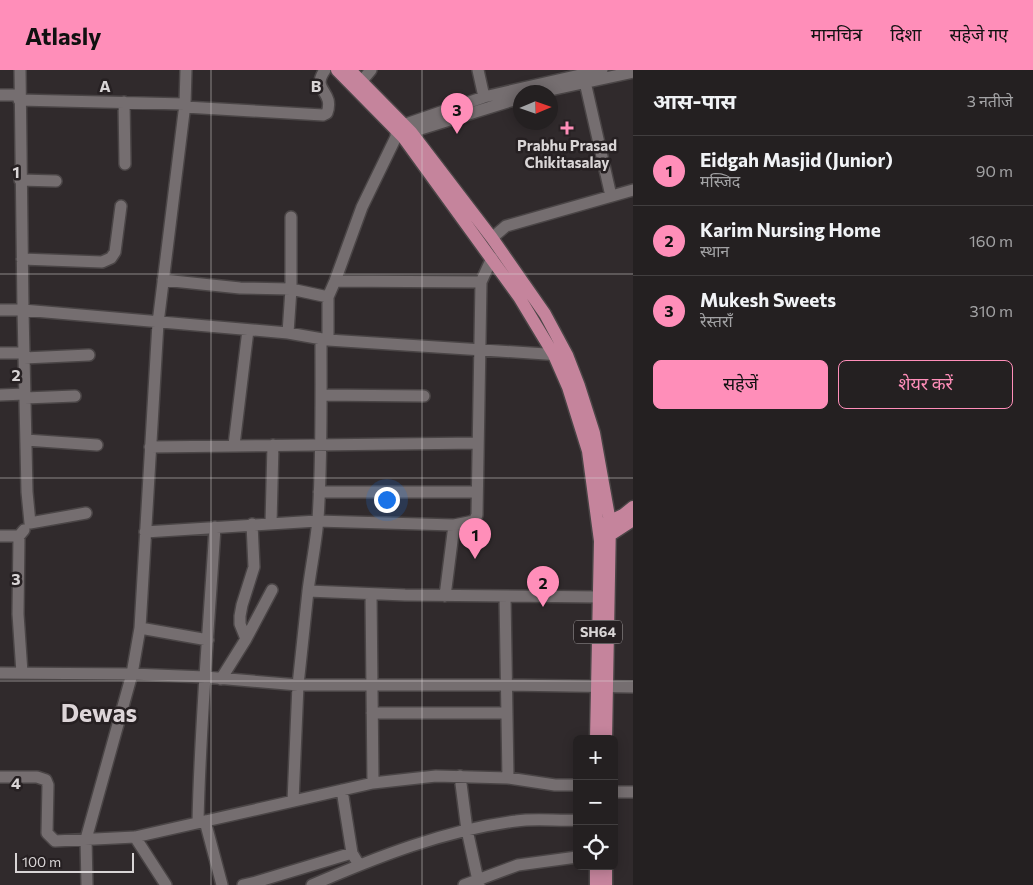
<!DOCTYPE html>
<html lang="hi">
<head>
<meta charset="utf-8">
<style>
  :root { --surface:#242021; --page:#2c282a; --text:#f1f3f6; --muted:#a3a3a5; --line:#413e3f; --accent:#ff8eb9 }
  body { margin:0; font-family:Commissioner,"Noto Sans Devanagari",sans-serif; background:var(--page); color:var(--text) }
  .controls { position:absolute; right:15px; bottom:15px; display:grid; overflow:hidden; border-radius:8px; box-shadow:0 2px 12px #0003 }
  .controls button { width:45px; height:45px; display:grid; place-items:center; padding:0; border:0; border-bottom:1px solid var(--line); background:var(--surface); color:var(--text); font:25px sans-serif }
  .compass { position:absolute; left:513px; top:15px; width:45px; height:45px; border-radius:50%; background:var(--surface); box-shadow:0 2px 12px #0003; rotate:88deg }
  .scale { position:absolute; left:15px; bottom:12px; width:119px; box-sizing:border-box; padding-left:5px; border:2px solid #d9d5d6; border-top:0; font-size:14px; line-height:18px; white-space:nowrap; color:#d9d5d6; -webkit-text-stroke:4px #262022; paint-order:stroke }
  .you { position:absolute; left:386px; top:429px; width:18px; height:18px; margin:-12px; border:4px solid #fff; border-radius:50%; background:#1a73e8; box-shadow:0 0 0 8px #1a73e833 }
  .badge { display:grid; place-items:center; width:32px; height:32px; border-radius:50%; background:var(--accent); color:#111; font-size:16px; font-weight:700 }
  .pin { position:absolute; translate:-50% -41px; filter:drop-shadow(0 1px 2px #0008) }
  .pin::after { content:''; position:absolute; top:26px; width:18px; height:15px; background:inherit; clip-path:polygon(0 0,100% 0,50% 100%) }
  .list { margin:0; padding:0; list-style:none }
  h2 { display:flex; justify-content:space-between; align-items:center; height:65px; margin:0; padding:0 20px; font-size:21px }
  h2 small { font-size:16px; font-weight:400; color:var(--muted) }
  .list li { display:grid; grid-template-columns:32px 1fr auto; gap:15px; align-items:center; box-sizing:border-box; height:70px; padding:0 20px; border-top:1px solid var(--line) }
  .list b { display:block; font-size:19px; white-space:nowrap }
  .list p { margin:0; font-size:16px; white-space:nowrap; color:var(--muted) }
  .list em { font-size:16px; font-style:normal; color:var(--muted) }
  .actions { display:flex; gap:10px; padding:15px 20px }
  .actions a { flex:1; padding:11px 0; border:1px solid var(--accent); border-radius:8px; text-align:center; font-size:18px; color:var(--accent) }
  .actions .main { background:var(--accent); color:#111 }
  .icon { flex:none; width:28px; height:28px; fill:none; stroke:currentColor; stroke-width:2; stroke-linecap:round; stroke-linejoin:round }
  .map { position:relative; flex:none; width:633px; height:815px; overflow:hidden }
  header { display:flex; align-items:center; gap:30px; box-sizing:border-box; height:70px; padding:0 25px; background:var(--accent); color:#111 }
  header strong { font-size:24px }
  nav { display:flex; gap:28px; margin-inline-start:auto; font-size:18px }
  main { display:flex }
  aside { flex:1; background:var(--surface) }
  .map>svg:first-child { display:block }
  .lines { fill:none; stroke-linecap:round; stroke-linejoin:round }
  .minor-casing { stroke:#4a4546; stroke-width:14 }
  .major-casing { stroke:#4a4546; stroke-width:15 }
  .minor { stroke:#756e70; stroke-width:11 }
  .major { stroke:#c5849c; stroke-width:12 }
  .grid { fill:none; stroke:#d9d5d6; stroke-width:1; stroke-opacity:0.55 }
  .poi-dot { fill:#ff8eb9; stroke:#262022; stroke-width:2 }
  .labels { text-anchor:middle; stroke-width:5; stroke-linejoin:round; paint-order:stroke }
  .shield { fill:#262022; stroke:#a39fa0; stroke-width:1 }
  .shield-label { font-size:14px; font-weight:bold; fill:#d9d5d6 }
  .poi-label { font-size:15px; font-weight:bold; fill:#d9d5d6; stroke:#262022 }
  .town-label { font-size:25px; font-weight:bold; fill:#ddd5d8; stroke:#262022 }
  .grid-label { font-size:16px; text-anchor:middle; font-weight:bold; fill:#d9d5d6; stroke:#262022; stroke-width:5; stroke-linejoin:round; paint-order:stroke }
</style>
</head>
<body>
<header>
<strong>Atlasly</strong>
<nav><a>मानचित्र</a><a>दिशा</a><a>सहेजे गए</a></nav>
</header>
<main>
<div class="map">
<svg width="633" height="815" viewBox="0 0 633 815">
  <rect width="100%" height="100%" fill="#302a2c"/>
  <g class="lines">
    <defs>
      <path id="minor" d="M 20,0 L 23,240 L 27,422 L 30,453 L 86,443
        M 478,0 L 484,27
        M 361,12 L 371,0
        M 585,12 L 611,126
        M 541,22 L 633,2
        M 0,25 L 19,25
        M 19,30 L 185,34
        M 124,32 L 125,94
        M 185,37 L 323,45 L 327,43 C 335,20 310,21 325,0
        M 403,66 L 411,62 L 520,28
        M 20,110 L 56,111
        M 492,168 L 506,156 L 633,120
        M 22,189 L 102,192 L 111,188 L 115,182 L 121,136
        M 163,210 L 240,218 L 291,219 L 328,227
        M 335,211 L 481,212
        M 0,240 L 23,240 L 288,263 L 328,270 L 561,285
        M 288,263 L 291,219 L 291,147
        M 328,270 L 328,227 L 335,211 L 362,137 L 396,67 L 396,60 L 403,55 L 484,27 L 602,0
        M 0,283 L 24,283
        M 24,288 L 89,285
        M 0,325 L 25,324
        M 321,325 L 424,326
        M 25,328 L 75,326
        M 26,370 L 97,375
        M 234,375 L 248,260
        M 150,377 L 478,373
        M 319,422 L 477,422
        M 271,453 L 273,375
        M 145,462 L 317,451 L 454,455
        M 0,466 L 19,466 L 24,460
        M 19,466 L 18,544 L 22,603
        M 308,521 C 311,497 316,473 318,449 C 322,389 321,329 321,269
        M 371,524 L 373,713
        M 445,526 L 454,455 L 474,451 L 477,445 L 481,212 L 492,188
        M 505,527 L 508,708
        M 140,558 L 208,570
        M 246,569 L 240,554 L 240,546 L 242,535 L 254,497 L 252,454
        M 0,603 L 132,604 L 205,607 L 298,615 L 507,615 L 633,617
        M 221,609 L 246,569 L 272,520
        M 372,643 L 507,643
        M 460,706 L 467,760 L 479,815
        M 0,707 L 37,707 L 46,710 L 48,715 L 47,763 L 55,771 L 135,767 L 373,713 L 436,706 L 508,708 L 555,715 L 577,715
        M 342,720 L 352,783
        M 614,722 L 633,722
        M 293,731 L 298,615 L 308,521 L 405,525 L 599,527
        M 205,751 L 222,815
        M 198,752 C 200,654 209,556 215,457
        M 135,767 L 166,815
        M 256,812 L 352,783 L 359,795
        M 87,815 L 86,769 L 132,604 L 140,558 L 158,253 L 185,34 L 186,0
        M 243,815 L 256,812 L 257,815
        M 312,815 C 377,787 445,760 516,751 C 535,748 557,751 577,750
        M 464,815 L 518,795 L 577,787"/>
      <path id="major" d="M 337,0 L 403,67 L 519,227 L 554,285 L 568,317 L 588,381 L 600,471 L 596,669
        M 350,0 L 411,62 L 492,168 L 545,244 L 567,285 L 579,316 L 594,363 L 610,452 L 606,669
        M 604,454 L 623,445 L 633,437
        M 604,469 L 633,450
        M 596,815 L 596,796
        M 606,815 L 606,796"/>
    </defs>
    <use href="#minor" class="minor-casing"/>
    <use href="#major" class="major-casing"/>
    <use href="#minor" class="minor"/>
    <use href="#major" class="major"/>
  </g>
  <path class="grid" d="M 211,0 L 211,815M 422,0 L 422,815M 0,204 L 633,204M 0,408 L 633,408M 0,611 L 633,611"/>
  <path class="poi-dot" d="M564.5 50.5h5v5h5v5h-5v5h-5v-5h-5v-5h5z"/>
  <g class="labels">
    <rect class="shield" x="574" y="550.5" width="48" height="23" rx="4"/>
    <g class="shield-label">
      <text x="598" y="567">SH64</text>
    </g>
    <g class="poi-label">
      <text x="567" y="81">Prabhu Prasad<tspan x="567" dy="17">Chikitasalay</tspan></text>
    </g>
    <g class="town-label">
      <text x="99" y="652">Dewas</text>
    </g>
  </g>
  <g class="grid-label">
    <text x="105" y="22">A</text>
    <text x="316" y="22">B</text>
    <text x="16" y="108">1</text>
    <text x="16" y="311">2</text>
    <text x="16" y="515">3</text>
    <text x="16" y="719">4</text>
  </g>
</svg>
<div class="controls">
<button>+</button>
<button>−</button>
<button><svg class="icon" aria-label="locate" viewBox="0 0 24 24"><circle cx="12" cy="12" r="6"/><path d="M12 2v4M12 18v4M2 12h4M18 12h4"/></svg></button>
</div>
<svg class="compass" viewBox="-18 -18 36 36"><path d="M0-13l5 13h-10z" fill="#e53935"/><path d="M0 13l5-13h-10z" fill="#a3a3a5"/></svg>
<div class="scale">100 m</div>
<div class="you"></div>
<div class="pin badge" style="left:475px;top:489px">1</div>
<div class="pin badge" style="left:543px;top:537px">2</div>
<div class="pin badge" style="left:457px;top:64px">3</div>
</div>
<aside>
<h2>आस-पास<small>3 नतीजे</small></h2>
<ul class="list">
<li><span class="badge">1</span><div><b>Eidgah Masjid (Junior)</b><p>मस्जिद</p></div><em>90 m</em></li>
<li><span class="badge">2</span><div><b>Karim Nursing Home</b><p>स्थान</p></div><em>160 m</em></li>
<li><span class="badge">3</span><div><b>Mukesh Sweets</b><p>रेस्तराँ</p></div><em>310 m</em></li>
</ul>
<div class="actions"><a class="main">सहेजें</a><a>शेयर करें</a></div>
</aside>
</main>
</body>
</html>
